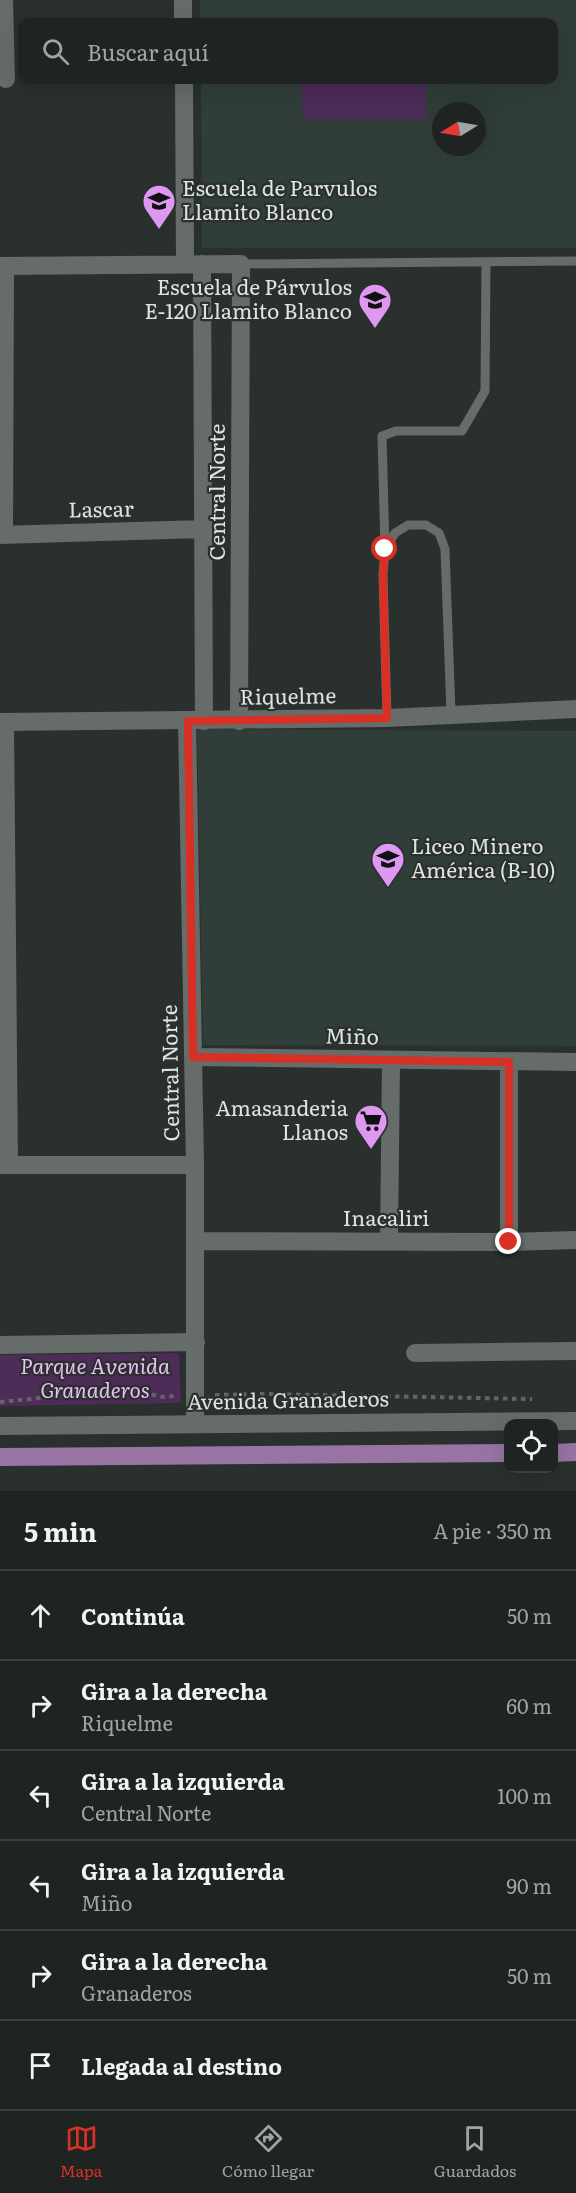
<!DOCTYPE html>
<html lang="es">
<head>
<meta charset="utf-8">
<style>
  :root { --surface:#1f2422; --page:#272c2a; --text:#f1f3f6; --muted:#a1a4a5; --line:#3c4140; --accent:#d93025 }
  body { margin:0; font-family:Literata,serif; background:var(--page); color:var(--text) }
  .controls { position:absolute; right:18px; bottom:18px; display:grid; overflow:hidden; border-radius:12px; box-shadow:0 6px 24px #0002 }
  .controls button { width:54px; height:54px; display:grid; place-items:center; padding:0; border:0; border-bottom:2px solid var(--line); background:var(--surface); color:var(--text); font:30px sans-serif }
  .compass { position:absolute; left:432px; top:102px; width:54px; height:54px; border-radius:50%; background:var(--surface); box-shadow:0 6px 24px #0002; rotate:259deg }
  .stop { position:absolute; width:18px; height:18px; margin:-14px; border:4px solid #d93025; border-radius:50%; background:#fff }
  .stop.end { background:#d93025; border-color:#fff; box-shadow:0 2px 6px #0008 }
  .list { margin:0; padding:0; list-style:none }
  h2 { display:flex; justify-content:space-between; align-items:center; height:78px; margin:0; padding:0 24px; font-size:26px }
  h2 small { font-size:20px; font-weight:400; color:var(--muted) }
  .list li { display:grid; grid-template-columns:39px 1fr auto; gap:18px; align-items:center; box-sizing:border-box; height:90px; padding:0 24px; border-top:2px solid var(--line) }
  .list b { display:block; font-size:22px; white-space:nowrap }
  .list p { margin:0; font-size:20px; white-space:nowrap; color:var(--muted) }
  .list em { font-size:20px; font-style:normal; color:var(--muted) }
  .icon { flex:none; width:33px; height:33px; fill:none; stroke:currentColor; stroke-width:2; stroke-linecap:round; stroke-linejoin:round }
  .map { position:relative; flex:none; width:576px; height:1491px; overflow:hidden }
  .search { position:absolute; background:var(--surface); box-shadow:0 6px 24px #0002; left:18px; right:18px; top:18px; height:66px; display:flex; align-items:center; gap:15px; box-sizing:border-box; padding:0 21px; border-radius:12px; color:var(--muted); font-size:22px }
  .sheet { height:618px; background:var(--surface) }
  nav { display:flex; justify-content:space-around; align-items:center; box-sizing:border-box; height:84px; border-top:2px solid var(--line); background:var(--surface); font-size:16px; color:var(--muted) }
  nav a { display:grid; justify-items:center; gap:3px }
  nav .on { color:var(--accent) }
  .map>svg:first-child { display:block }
  .built { fill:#303d39; fill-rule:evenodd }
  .green { fill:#4d2c57 }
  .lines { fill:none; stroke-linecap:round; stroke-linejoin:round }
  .path { stroke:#616765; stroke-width:4; stroke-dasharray:4.5 4.5; stroke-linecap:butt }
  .lane { stroke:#656c6a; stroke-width:9 }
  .street { stroke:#656c6a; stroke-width:18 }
  .secondary { stroke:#656c6a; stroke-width:18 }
  .primary { stroke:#9774a4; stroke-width:18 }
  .route { stroke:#d93025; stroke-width:8 }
  .labels { text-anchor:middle; stroke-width:4.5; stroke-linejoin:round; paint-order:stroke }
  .poi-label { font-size:21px; fill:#dfe3e1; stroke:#29302d; text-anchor:start }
  .street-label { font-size:21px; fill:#dfe3e1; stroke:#29302d }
  .park-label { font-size:21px; font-style:italic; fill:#eabcf8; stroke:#29302d }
</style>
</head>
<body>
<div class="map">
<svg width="576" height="1491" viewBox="0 0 576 1491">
  <rect width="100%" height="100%" fill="#29302d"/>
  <path class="built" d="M 200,0 L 576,0 L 576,248 L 202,248 L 201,80 L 554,80 L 554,22 L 200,22 ZM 441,111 L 477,111 L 477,147 L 441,147 Z
    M 197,729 L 576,731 L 576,1046 L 203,1045 Z"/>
  <path class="green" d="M 302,80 L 426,80 L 426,119 L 303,119 Z
    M 179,1353 L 181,1403 L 0,1406 L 0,1355 Z"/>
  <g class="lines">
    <path class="path" d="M 215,1395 L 263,1394 L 532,1399
      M 0,1402 L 131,1389 L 162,1397 L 175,1396"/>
    <path class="lane" d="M 241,264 L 576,261
      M 385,549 L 382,436 L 396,431 L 462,431 L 485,391 L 486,262
      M 387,718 L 383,575 L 385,549 L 395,533 L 408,525 L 426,525 L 439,533 L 445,549 L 451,713"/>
    <path class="street" d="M 4,0 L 6,79
      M 183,0 L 183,22
      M 184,80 L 185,264
      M 202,264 L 204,721
      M 0,266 L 241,264 L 239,721
      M 0,535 L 203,529
      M 4,535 L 5,266
      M 187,721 L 195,1165 L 195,1424
      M 5,722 L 9,1165
      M 193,1057 L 576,1062
      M 0,1165 L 195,1165
      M 195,1241 L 509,1242 L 576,1240
      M 389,1242 L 391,1060
      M 509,1242 L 509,1062
      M 0,1345 L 196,1342
      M 415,1353 L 576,1351"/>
    <path class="secondary" d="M 0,722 L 387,718 L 576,709
      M 0,1426 L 576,1421"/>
    <path class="primary" d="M 554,1453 L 576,1452
      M 0,1457 L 508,1453"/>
  </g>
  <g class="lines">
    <path class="route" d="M 385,549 L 383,575 L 387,718 L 188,721 L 193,1057 L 509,1062 L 509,1242"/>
  </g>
  <defs>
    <symbol id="school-pin" viewBox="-11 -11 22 30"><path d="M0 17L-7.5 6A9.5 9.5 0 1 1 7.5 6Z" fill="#de98f2" stroke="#29302d"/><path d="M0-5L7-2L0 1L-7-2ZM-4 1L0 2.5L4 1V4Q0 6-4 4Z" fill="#111"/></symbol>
    <symbol id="supermarket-pin" viewBox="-11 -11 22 30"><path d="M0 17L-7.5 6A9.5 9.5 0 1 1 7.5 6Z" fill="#de98f2" stroke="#29302d"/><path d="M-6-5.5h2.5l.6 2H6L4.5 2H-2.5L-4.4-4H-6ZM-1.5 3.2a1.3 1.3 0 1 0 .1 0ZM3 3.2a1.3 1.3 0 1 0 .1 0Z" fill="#111"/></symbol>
  </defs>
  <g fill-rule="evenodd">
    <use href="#school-pin" x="140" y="182" width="38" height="52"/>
    <use href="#school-pin" x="356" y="281" width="38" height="52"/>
    <use href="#school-pin" x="369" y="840" width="38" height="52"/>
    <use href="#supermarket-pin" x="352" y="1102" width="38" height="52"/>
  </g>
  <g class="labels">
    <g class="poi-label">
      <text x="182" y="196">Escuela de Parvulos<tspan x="182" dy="24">Llamito Blanco</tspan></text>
      <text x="352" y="295" text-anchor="end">Escuela de Párvulos<tspan x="352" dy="24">E-120 Llamito Blanco</tspan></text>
      <text x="411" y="854">Liceo Minero<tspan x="411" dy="24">América (B-10)</tspan></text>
      <text x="348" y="1116" text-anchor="end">Amasanderia<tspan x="348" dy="24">Llanos</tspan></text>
    </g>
    <g class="street-label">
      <text transform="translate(218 492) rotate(-90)" y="7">Central Norte</text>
      <text transform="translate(101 510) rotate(-1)" y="7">Lascar</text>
      <text transform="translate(288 697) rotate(-1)" y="7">Riquelme</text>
      <text transform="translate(352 1037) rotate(1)" y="7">Miño</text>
      <text transform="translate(171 1073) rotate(-91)" y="7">Central Norte</text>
      <text x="386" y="1226">Inacaliri</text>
      <text transform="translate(288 1401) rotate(-1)" y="7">Avenida Granaderos</text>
    </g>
    <g class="park-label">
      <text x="95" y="1374">Parque Avenida<tspan x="95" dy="24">Granaderos</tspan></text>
    </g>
  </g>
</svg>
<div class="controls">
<button><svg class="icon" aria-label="locate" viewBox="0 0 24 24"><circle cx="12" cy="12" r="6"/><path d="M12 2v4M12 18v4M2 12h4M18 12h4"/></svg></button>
</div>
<svg class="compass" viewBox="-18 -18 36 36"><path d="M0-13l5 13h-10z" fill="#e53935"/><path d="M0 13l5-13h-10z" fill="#a1a4a5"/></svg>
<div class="stop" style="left:385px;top:549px"></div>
<div class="stop end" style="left:509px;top:1242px"></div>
<div class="search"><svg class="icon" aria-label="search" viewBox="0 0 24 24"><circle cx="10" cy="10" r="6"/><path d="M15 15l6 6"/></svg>Buscar aquí</div>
</div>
<section class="sheet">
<h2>5 min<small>A pie · 350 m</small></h2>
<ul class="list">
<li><svg class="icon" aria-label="ahead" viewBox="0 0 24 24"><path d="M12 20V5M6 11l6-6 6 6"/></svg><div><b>Continúa</b></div><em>50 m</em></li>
<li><svg class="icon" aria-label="right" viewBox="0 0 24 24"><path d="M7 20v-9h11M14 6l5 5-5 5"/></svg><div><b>Gira a la derecha</b><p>Riquelme</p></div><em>60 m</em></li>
<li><svg class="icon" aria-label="left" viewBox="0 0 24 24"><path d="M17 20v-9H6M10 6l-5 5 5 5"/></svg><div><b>Gira a la izquierda</b><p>Central Norte</p></div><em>100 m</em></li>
<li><svg class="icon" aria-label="left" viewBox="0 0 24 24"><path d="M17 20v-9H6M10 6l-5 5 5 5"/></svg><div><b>Gira a la izquierda</b><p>Miño</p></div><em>90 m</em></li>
<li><svg class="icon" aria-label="right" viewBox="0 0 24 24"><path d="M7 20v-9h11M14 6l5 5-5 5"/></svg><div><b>Gira a la derecha</b><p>Granaderos</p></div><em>50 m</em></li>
<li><svg class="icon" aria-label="arrive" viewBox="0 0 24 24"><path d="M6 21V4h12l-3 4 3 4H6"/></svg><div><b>Llegada al destino</b></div></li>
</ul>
</section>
<nav>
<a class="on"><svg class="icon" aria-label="map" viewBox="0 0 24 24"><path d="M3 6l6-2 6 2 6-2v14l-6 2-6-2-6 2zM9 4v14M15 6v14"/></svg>Mapa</a>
<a><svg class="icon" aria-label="directions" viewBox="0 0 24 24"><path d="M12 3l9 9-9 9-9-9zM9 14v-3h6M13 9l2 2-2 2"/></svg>Cómo llegar</a>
<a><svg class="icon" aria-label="saved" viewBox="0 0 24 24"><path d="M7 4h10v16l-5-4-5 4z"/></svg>Guardados</a>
</nav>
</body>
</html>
